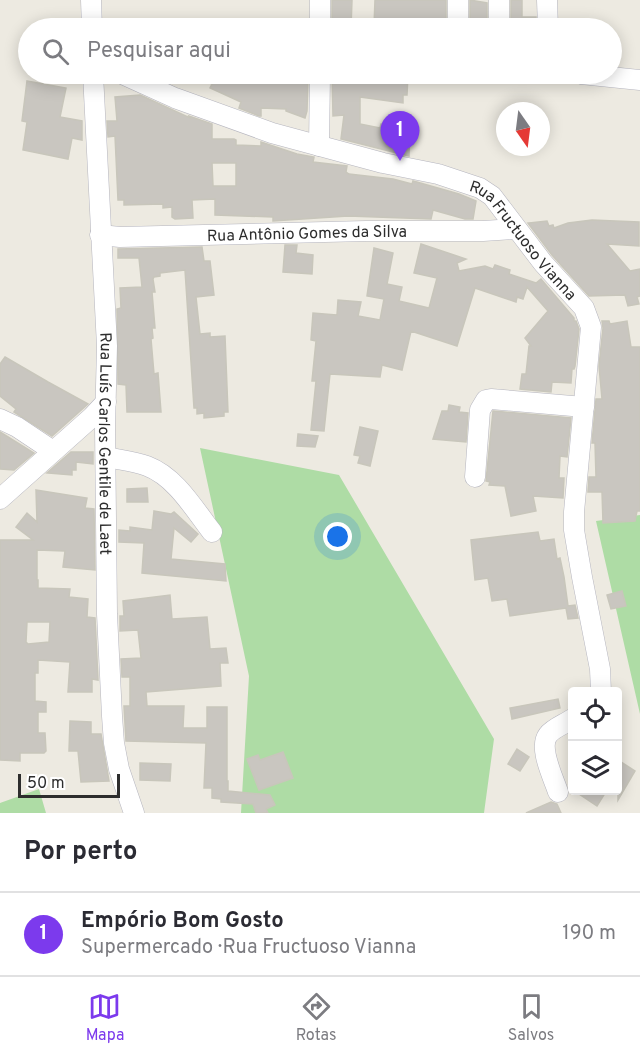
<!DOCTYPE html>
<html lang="pt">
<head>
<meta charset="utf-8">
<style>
  :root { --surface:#fff; --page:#f7f7f7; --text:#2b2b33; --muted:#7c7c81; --line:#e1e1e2; --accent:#7c3aed }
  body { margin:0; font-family:Overpass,sans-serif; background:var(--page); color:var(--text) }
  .controls { position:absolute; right:18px; bottom:18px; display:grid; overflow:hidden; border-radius:6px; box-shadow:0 3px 15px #0003 }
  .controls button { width:54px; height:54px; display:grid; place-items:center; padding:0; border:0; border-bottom:2px solid var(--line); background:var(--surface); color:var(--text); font:30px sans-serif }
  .compass { position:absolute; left:496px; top:102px; width:54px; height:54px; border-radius:50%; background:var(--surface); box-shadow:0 3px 15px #0003; rotate:166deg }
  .scale { position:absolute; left:18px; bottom:15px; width:102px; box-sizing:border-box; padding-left:6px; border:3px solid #2d2d2d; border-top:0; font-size:16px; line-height:21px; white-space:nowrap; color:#2d2d2d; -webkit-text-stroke:4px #fff; paint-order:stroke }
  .you { position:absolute; left:338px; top:537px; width:21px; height:21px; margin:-15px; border:4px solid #fff; border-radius:50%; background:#1a73e8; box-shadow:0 0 0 9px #1a73e833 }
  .badge { display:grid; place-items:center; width:39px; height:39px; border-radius:50%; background:var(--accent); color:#fff; font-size:20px; font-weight:700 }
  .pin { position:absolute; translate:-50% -50px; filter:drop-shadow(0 2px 3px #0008) }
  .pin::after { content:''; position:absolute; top:32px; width:21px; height:18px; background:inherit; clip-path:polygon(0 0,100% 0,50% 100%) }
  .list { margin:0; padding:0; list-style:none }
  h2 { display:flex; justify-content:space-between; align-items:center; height:78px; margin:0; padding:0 24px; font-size:26px }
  h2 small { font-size:20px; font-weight:400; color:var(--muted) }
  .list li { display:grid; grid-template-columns:39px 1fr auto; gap:18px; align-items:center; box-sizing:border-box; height:84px; padding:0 24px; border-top:2px solid var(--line) }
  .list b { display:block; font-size:22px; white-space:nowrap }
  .list p { margin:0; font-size:20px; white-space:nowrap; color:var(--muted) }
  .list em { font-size:20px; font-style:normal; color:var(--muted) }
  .icon { flex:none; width:33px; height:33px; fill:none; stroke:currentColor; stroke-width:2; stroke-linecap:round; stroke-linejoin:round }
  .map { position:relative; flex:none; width:640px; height:813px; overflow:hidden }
  .search { position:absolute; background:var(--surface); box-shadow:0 3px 15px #0003; left:18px; right:18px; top:18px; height:66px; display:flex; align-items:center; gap:15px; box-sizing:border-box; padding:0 21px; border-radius:33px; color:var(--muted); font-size:22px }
  .sheet { height:162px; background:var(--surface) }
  nav { display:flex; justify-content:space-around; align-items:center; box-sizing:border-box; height:84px; border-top:2px solid var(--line); background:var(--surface); font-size:16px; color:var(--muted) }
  nav a { display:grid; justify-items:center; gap:3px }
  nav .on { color:var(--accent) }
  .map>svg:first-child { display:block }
  .green { fill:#aedca5 }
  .building { fill:#c9c6c0; stroke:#c8c6bb; stroke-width:1.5; fill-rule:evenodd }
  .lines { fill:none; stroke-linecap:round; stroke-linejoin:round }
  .minor-casing { stroke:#b5b5bf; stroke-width:21 }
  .minor { stroke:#fff; stroke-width:20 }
  .labels { text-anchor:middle; stroke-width:4.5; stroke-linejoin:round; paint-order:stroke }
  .street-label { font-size:16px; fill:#2d2d2d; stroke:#fff }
</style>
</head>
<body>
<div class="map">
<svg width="640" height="813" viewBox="0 0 640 813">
  <rect width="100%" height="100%" fill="#edeae1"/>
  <path class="green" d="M 200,448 L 339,475 L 494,739 L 484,813 L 241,813 L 249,676 Z
    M 640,515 L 640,714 L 596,521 Z
    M 39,789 L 46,813 L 0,813 L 0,803 Z"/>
  <path class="building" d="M 332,0 L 352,0 L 351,28 L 339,25 L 340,20 L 332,20 Z
    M 375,0 L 446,0 L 446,28 L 424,28 L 424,26 L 399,25 L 399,27 L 374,26 Z
    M 470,0 L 487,3 L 487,28 L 470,28 Z
    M 511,0 L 522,0 L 522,17 L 536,17 L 536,28 L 511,28 Z
    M 189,74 L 236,74 L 264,83 L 264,74 L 293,74 L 293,76 L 305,76 L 305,78 L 308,78 L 307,111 L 305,118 L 286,111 L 286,109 L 261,108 L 261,116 L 259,116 L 239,108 L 241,102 L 210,88 L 212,84 Z
    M 332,74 L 348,74 L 365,77 L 365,74 L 408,74 L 407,95 L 403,95 L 403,103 L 360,97 L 360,124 L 380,128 L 381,124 L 410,126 L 409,156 L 341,139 L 344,115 L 333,116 Z
    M 27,81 L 66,88 L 60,117 L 82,121 L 82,140 L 72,138 L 68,159 L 23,150 L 27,122 L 22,121 Z
    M 140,95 L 190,118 L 189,116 L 212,124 L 212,139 L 234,139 L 236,140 L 236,145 L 261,146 L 261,142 L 297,154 L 314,157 L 313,162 L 347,166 L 346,172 L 349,174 L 393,179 L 412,184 L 413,181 L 459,194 L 476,201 L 473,219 L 465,219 L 433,210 L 431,219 L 348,216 L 273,221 L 273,217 L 215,215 L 215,199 L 192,200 L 193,218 L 175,219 L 172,217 L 172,207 L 163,208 L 163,204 L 124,205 L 124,200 L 118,200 L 115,136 L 108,137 L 107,121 L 117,121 L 115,97 ZM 212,163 L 236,163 L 236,186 L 213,186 Z
    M 592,220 L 639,222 L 639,246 L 607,244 L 630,271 L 640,269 L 640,296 L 637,297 L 639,304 L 628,306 L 625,295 L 589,296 L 552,255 L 528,223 L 547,221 L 549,226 L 553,225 L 554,228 L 568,223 Z
    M 421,244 L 466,259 L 457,263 L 459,271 L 485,266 L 493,269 L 495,265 L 510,270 L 509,274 L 536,283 L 541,279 L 574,318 L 574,321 L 576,321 L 579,329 L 575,366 L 574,369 L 572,369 L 571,383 L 552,382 L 551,392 L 520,389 L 522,374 L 526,374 L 529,346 L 531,346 L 525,338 L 548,311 L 527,287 L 523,299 L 517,297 L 516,302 L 475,288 L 457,346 L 411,331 L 402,370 L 382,365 L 380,377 L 330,374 L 324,431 L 311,430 L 316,381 L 312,381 L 316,341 L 311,340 L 313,313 L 337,315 L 338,300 L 361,302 L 358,316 L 380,320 L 384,299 L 367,296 L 374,248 L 393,253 L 387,284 L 402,287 L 399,301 L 429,308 L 437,278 L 414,273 Z
    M 285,245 L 297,245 L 296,253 L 313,255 L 312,274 L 283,272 Z
    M 202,247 L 204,261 L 210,261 L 214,295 L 196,297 L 200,334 L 210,333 L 210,337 L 225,336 L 228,412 L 224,412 L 224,416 L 204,418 L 204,413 L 197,414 L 197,408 L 194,408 L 185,270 L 160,273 L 160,276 L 154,277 L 153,279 L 155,292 L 152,292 L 155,328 L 152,328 L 153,338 L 151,339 L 154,374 L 158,373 L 161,412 L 127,412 L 126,385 L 118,384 L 117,309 L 121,308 L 120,288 L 142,287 L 139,258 L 118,258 L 118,249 Z
    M 602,321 L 609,321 L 610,324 L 627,321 L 631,347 L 640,347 L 640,511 L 637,511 L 635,521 L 603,523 L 602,492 L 588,492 L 589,477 L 596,477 L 595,443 L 592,443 L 596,399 L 602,399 L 599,366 L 603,328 Z
    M 5,357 L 48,382 L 88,404 L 52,436 L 14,412 L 16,409 L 0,396 L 0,364 Z
    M 449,405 L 460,407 L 459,412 L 468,413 L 466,442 L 433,439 L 442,411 L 448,411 Z
    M 493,411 L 571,418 L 567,457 L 560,456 L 559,478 L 564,478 L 563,498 L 533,496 L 536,511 L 511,516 L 505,486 L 489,485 L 490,482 L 486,481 Z
    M 360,427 L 378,431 L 370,466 L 358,463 L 360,456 L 354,455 Z
    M 0,432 L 34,453 L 14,470 L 0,469 Z
    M 298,434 L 318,436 L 315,447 L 297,446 Z
    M 71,452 L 93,452 L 93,464 L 76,462 L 76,470 L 72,470 L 72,475 L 47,473 Z
    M 147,488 L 148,502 L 127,502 L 127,489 Z
    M 36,490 L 87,498 L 85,508 L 94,509 L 95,570 L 63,567 L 65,551 L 37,550 L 37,580 L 38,580 L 38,588 L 70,589 L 69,597 L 88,599 L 87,617 L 95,618 L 98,680 L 92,679 L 92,692 L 68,692 L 70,662 L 38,660 L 38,673 L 35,673 L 35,701 L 46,702 L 46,712 L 38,712 L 38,733 L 45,733 L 46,751 L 44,753 L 20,753 L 20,761 L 0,760 L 0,540 L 33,540 L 16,527 L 27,513 L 37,522 ZM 27,622 L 50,622 L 49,642 L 28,644 L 26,642 Z
    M 154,511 L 171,514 L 174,512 L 198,534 L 191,542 L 174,528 L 171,559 L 225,564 L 226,581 L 142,573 L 144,543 L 119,542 L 119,530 L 130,531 L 130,527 L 152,530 Z
    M 538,532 L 540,541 L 554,539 L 557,559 L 560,558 L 564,577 L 568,606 L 575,605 L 578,618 L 568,619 L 566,608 L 510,616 L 507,599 L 492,601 L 488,578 L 475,580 L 471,540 Z
    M 622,591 L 626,606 L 611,609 L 607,595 Z
    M 170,595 L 172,619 L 207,617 L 210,649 L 226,648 L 228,663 L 220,663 L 221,686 L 146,692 L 147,706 L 184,706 L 183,728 L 207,728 L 207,707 L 227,707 L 227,781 L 228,781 L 228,791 L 270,795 L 275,805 L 266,809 L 268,813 L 256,813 L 253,804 L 221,802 L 221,799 L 212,798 L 212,788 L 204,788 L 206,743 L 126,741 L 124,706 L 130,706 L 130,677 L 122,677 L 121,659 L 141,658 L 138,630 L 120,631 L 120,616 L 124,616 L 123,601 Z
    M 558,699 L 560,708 L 512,719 L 510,708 Z
    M 70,721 L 91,722 L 91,734 L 101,734 L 109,781 L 81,782 L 78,751 L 69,751 Z
    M 517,749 L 529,757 L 520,771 L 508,764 Z
    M 283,752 L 293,778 L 259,790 L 247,759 L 258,755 L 260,760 Z
    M 618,760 L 635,771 L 618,800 Z
    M 140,763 L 171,764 L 170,781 L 140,780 Z
    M 573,790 L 607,790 L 597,806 Z
    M 551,802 L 557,804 L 561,813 L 526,813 Z"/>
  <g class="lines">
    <defs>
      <g id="minor">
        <path d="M 91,0 L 92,28"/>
        <path d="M 458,0 L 458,28"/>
        <path d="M 499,0 L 499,28"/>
        <path d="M 547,0 L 548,28"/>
        <path d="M 320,28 L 320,0"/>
        <path id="s1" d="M 93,74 L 107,346 L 105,427 L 107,614 L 112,716 L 114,743 L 119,769 L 134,813"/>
        <path id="s2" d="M 122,74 L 175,98 L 272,133 L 383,163 L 438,174 L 480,188 L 492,196 L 543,263 L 584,308 L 591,327 L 574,512 L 574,530 L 582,577 L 600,669 L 601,692"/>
        <path d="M 581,74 L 640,80"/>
        <path d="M 319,146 L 320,74"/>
        <path id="s3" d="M 100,235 L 120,237 L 366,231 L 483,231 L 515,229"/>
        <path d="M 0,419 L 17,427 L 53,451"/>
        <path d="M 106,457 C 120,460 134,461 147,466 C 176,477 194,509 212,532"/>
        <path d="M 475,477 L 480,410 L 486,400 L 491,399 L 584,407"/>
        <path d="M 0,499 L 92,417 L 106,402"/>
        <path d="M 558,792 C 554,779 538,748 548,735 C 553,728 565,724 572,719"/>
      </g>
    </defs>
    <use href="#minor" class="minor-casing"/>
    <use href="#minor" class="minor"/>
  </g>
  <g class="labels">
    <g class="street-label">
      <text dy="6" stroke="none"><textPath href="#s3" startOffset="207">Rua Antônio Gomes da Silva</textPath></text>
      <text dy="6" stroke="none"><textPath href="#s2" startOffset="444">Rua Fructuoso Vianna</textPath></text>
      <text dy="6" stroke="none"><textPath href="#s1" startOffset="370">Rua Luís Carlos Gentile de Laet</textPath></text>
    </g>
  </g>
</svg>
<div class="controls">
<button><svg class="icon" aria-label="locate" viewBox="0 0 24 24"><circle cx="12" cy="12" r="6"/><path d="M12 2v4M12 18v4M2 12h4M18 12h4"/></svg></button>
<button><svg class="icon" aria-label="layers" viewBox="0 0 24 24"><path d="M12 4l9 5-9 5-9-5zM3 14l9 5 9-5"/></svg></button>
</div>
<svg class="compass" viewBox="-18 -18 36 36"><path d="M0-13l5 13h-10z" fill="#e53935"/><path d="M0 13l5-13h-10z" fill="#7c7c81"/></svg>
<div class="scale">50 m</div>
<div class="you"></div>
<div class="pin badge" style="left:400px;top:161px">1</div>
<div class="search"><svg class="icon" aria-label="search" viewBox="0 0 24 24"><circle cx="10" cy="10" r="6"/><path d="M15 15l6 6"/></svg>Pesquisar aqui</div>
</div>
<section class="sheet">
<h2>Por perto<small></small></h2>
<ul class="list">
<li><span class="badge">1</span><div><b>Empório Bom Gosto</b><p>Supermercado · Rua Fructuoso Vianna</p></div><em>190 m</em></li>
</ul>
</section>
<nav>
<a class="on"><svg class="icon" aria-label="map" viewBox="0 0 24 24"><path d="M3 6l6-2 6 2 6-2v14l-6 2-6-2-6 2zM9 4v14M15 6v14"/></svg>Mapa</a>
<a><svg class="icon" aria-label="directions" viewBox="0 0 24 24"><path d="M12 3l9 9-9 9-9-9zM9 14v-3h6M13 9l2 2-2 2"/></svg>Rotas</a>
<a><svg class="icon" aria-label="saved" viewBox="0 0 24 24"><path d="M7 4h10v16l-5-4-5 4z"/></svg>Salvos</a>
</nav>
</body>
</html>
